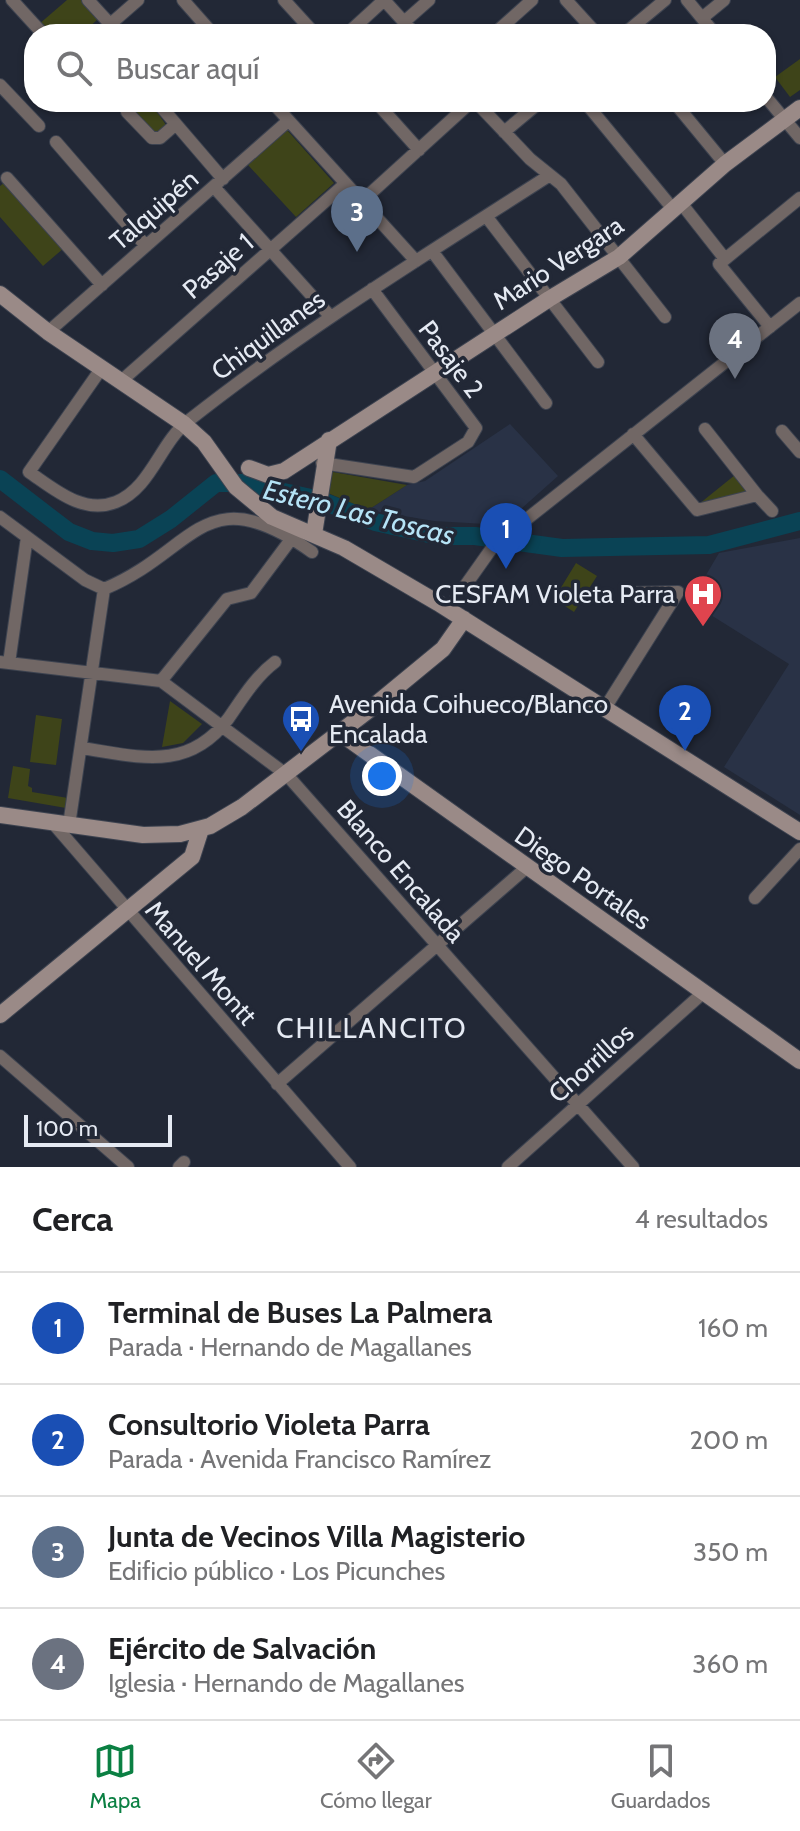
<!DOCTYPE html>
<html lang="es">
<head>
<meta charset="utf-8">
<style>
  :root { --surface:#fff; --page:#f2f2f2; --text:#202124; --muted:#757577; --line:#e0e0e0; --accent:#0b8043 }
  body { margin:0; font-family:Cabin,sans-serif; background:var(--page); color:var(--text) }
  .scale { position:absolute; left:24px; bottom:20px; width:148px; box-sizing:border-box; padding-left:8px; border:4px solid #e5eaf3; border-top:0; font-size:22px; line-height:28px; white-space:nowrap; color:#e5eaf3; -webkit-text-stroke:6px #222836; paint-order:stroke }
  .you { position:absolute; left:382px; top:776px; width:28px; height:28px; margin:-20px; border:6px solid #fff; border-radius:50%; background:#1a73e8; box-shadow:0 0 0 12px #1a73e833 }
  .badge { display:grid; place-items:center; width:52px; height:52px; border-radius:50%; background:var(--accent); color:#fff; font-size:26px; font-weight:700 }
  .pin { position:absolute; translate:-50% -66px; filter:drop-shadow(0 2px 4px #0008) }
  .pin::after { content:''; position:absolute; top:42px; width:28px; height:24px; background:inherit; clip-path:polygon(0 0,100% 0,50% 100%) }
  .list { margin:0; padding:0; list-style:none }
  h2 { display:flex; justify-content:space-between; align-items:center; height:104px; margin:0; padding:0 32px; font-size:34px }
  h2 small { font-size:26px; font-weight:400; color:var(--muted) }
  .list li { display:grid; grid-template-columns:52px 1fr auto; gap:24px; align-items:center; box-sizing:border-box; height:112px; padding:0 32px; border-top:2px solid var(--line) }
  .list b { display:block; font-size:30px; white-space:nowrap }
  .list p { margin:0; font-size:26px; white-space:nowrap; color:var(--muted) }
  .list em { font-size:26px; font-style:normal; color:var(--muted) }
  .icon { flex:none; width:44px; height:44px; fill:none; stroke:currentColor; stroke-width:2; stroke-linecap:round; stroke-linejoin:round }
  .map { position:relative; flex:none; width:800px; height:1167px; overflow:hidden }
  .search { position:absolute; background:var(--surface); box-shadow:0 2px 6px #0004; left:24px; right:24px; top:24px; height:88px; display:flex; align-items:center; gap:20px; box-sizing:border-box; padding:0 28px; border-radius:32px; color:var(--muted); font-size:30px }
  .sheet { height:552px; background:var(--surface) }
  nav { display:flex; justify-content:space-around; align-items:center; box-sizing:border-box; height:112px; border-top:2px solid var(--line); background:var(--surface); font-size:22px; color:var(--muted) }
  nav a { display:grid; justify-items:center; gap:4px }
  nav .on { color:var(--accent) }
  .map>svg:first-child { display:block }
  .built { fill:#293246 }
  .green { fill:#3e4419 }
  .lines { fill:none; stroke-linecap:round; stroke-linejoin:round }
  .river { stroke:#0a4355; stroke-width:18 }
  .street-casing { stroke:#3d4350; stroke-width:14 }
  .secondary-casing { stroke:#3d4350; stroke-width:18 }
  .street { stroke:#716765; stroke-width:12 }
  .secondary { stroke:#9a8a87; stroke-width:16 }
  .labels { text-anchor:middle; stroke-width:7; stroke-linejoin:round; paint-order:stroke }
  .street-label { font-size:26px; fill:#e5eaf3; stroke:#222836 }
  .poi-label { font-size:26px; fill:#e5eaf3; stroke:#222836; text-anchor:end }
  .water-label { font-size:28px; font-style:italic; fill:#b5e3f6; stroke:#222836 }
  .neighbourhood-label { font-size:28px; letter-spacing:2px; fill:#e5eaf3; stroke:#222836 }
</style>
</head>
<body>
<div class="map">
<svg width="800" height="1167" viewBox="0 0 800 1167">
  <rect width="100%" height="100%" fill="#222836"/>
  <path class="built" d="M 510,424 L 558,476 L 503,525 L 434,521 L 368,510 L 407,485 L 425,481 Z
    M 800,538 L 800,815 L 724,767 L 789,664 L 690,602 L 719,553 Z"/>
  <path class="green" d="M 67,0 L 81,0 L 98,19 L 82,34 L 46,34 L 38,25 Z
    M 800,59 L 800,90 L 790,97 L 775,77 Z
    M 131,102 L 150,102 L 166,125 L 155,135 L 129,109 Z
    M 287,130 L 334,183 L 296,217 L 248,165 Z
    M 5,182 L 64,248 L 43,266 L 0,217 L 0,186 Z
    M 327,471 L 407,485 L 368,510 L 323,491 Z
    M 735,475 L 749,492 L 699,504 Z
    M 576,563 L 597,576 L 574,612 L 554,599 Z
    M 170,701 L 202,724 L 183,743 L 162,747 Z
    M 36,715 L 62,719 L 56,765 L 30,762 Z
    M 13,766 L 30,769 L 28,786 L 32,788 L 32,792 L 68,798 L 66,808 L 8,798 Z"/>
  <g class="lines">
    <path class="river" d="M 0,479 L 69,532 L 92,541 L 113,543 L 139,539 L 171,519 L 216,483 L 243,483 L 320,500 L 375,522 L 438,536 L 475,536 L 562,548 L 709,545 L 800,521"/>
    <defs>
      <path id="street" d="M 12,0 L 43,34
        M 88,0 L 110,24
        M 183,0 L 213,34
        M 284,0 L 315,34
        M 384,0 L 415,34
        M 566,0 L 597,34
        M 687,0 L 715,34
        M 702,18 L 724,0
        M 404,22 L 429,0
        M 99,34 L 138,0
        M 347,34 L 384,0
        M 494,34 L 532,0
        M 624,34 L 665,0
        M 0,85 L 39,126
        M 766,97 L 800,138
        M 126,102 L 127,112 L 152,138 L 160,138 L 176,124
        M 157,102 L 223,179
        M 272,102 L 416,261
        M 376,102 L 419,150
        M 476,102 L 530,159 L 561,184 L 665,317
        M 585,102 L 673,209
        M 674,102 L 725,164
        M 504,132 L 540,102
        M 56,142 L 146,246
        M 7,178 L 102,285
        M 214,187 L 330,316
        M 362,201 L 471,102
        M 681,203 L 725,259
        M 486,216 L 598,362
        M 432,251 L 546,403
        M 770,327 L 719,264 L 800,198
        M 48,332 L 288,121
        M 101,369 L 29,472 C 54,489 83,515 116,502 C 151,488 160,443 188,421 C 303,330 427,254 550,175
        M 120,382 L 345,184
        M 782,431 L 800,452
        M 633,434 L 697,510 L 757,495 L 705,429
        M 322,463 L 414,477 L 468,442 L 476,428 L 372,289
        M 757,495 L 772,511
        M 0,517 L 85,580 L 104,589 C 196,551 203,475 312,552
        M 448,610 L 494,545 L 800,303
        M 0,662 L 161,681 L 287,775 L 633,1167
        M 9,663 L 27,537
        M 161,681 L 227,599 L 251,593 L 292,538
        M 605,708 L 678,592 L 625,593
        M 81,748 C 137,756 187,773 228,719 C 242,699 255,677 275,662
        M 52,822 L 350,1167
        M 69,825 L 104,589
        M 755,898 L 800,849
        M 0,1056 L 128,1167
        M 277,1084 L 526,868
        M 179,1167 L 184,1162
        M 508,1167 L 704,992"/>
      <path id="secondary" d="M 0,294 L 48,332 L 184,424 L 204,442 L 236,487 L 272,517 L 344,548 L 438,603 L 800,832
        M 249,468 L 268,475 L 284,471 L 549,299 L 619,257 L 725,164 L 800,108
        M 314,534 L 329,440
        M 340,733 L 800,1061
        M 0,815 L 143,835 L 180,834 L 210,826 L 242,807 L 369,710 L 443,649 L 464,619
        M 0,1015 L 192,857 L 201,829"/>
    </defs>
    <use href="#street" class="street-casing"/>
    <use href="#secondary" class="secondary-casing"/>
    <use href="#street" class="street"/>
    <use href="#secondary" class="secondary"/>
  </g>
  <defs>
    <symbol id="hospital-pin" viewBox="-11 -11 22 30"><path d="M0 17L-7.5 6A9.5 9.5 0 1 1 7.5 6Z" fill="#e0444e" stroke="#222836"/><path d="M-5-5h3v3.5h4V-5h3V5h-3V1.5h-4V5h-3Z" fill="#fff"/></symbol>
    <symbol id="bus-pin" viewBox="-11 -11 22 30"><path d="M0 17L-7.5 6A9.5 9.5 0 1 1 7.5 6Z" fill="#1a4fb4" stroke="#222836"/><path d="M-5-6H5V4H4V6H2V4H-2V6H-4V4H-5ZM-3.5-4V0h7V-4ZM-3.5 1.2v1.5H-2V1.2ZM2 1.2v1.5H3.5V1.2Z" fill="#fff"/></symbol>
  </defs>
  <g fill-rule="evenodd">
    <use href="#hospital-pin" x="681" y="572" width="44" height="60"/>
    <use href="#bus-pin" x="279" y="697" width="44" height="60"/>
  </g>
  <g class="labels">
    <g class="street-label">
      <text transform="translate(154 210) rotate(-41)" y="9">Talquipén</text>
      <text transform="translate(558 263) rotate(-33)" y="9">Mario Vergara</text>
      <text transform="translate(218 266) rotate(-41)" y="9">Pasaje 1</text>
      <text transform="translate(268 335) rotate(-36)" y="9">Chiquillanes</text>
      <text transform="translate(451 359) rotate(53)" y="9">Pasaje 2</text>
      <text transform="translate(401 871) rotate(49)" y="9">Blanco Encalada</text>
      <text transform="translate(583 878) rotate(35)" y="9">Diego Portales</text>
      <text transform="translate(201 963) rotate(49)" y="9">Manuel Montt</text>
      <text transform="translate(591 1063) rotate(-42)" y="9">Chorrillos</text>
    </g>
    <g class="poi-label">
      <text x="675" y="603">CESFAM Violeta Parra</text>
      <text x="329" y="713" text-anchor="start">Avenida Coihueco/Blanco<tspan x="329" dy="30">Encalada</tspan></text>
    </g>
    <g class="water-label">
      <text transform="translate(359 512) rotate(14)" y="10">Estero Las Toscas</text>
    </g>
    <g class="neighbourhood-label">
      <text x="372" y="1038">CHILLANCITO</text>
    </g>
  </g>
</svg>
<div class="scale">100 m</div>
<div class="you"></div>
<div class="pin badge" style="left:506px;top:569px;background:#1a4fb4">1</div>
<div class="pin badge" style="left:685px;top:751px;background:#1a4fb4">2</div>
<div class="pin badge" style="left:357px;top:252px;background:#5c6f8a">3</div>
<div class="pin badge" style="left:735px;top:379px;background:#6b7280">4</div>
<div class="search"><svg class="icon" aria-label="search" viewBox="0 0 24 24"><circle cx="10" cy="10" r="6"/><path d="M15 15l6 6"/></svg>Buscar aquí</div>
</div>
<section class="sheet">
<h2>Cerca<small>4 resultados</small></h2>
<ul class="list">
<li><span class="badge" style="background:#1a4fb4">1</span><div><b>Terminal de Buses La Palmera</b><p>Parada · Hernando de Magallanes</p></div><em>160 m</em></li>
<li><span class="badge" style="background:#1a4fb4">2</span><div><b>Consultorio Violeta Parra</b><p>Parada · Avenida Francisco Ramírez</p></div><em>200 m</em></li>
<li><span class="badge" style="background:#5c6f8a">3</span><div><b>Junta de Vecinos Villa Magisterio</b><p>Edificio público · Los Picunches</p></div><em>350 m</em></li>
<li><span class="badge" style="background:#6b7280">4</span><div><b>Ejército de Salvación</b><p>Iglesia · Hernando de Magallanes</p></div><em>360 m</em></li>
</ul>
</section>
<nav>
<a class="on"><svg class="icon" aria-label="map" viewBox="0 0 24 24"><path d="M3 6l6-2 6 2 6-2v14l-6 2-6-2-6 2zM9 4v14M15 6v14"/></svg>Mapa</a>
<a><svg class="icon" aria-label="directions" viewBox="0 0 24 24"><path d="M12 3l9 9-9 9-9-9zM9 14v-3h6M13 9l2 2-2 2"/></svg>Cómo llegar</a>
<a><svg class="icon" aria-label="saved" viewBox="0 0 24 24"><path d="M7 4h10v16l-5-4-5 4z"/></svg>Guardados</a>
</nav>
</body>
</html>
